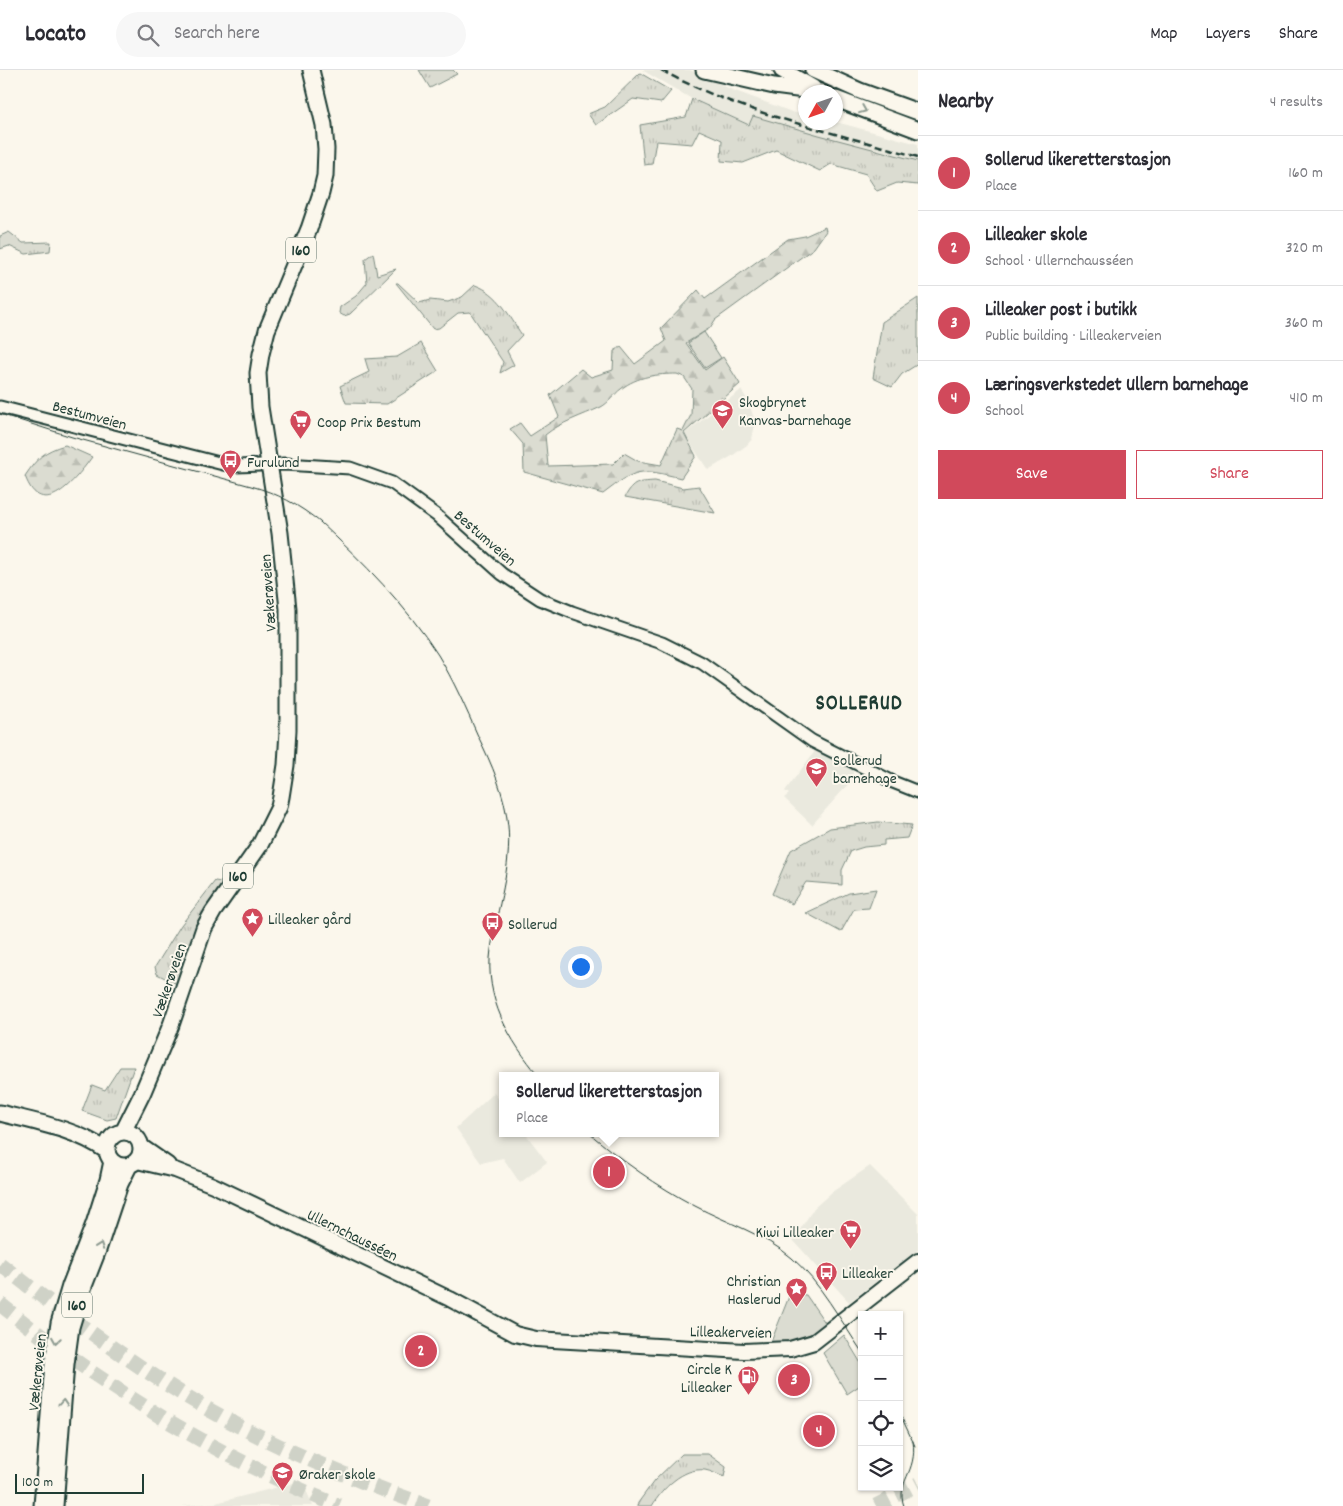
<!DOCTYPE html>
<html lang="en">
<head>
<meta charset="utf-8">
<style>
  :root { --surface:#fff; --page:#f7f7f7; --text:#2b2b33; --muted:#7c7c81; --line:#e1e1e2; --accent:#d1495b }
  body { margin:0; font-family:Dekko,sans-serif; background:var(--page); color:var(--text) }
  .controls { position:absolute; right:15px; bottom:15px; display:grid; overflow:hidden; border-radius:0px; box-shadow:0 1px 4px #0004 }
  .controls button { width:45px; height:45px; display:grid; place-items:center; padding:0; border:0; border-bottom:1px solid var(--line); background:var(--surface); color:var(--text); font:25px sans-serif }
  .compass { position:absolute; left:798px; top:15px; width:45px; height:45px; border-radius:50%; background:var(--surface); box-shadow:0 1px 4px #0004; rotate:230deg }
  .scale { position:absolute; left:15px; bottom:12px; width:129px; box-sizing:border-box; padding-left:5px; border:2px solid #1f3d34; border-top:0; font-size:14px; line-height:18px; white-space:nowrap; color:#1f3d34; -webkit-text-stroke:4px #fbf7ec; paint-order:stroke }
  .you { position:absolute; left:580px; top:896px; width:18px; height:18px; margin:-12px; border:4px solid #fff; border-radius:50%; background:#1a73e8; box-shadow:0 0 0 8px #1a73e833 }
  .badge { display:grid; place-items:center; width:32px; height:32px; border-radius:50%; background:var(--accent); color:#fff; font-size:16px; font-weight:700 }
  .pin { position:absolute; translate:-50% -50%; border:2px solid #fff; box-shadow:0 1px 5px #0006 }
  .popup { position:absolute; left:499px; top:1002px; width:220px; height:65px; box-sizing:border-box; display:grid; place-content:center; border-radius:0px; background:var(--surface); filter:drop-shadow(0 1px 4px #0005); font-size:16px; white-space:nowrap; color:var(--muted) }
  .popup b { font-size:19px; color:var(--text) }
  .popup::after { content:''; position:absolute; left:50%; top:100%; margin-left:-10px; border:10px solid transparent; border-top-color:var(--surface) }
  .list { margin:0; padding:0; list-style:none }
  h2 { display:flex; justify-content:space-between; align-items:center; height:65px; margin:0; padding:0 20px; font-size:21px }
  h2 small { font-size:16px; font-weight:400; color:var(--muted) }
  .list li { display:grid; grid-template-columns:32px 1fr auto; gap:15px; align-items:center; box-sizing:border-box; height:75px; padding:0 20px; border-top:1px solid var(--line) }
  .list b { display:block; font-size:19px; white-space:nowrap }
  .list p { margin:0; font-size:16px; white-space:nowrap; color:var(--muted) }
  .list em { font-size:16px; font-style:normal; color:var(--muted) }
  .actions { display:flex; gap:10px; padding:15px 20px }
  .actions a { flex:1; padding:11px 0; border:1px solid var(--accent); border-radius:0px; text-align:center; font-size:18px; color:var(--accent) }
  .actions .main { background:var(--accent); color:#fff }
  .icon { flex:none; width:28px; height:28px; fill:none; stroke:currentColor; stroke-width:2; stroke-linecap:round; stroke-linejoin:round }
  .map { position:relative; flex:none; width:918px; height:1436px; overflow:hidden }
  header { display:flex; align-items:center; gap:30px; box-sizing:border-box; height:70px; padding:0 25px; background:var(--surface); border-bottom:1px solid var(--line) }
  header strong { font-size:24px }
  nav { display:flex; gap:28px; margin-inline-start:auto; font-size:18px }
  .search { width:350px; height:45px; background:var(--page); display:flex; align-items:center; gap:12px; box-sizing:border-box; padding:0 18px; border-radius:28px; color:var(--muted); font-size:19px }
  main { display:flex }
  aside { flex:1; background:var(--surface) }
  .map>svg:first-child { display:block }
  .built { fill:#eae9de }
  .grass { fill:url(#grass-tufts); stroke:#7d8c82 }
  .forest { fill:url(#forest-firs); stroke:#7d8c82; fill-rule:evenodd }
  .park { fill:#dbdcd1; stroke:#7d8c82 }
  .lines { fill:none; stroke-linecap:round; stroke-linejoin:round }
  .trunk-tunnel { stroke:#cfd2c7; stroke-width:15; stroke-dasharray:15 8; stroke-linecap:butt }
  .tertiary-casing { stroke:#1f3d34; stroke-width:15 }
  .secondary-casing { stroke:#1f3d34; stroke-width:18 }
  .primary-casing { stroke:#1f3d34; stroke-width:19 }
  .trunk-casing { stroke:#1f3d34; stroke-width:19 }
  .tertiary { stroke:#fbf7ec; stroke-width:11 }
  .secondary { stroke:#fbf7ec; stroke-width:14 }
  .primary { stroke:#fbf7ec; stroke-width:15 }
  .trunk { stroke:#fbf7ec; stroke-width:15 }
  .tram { stroke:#1f3d34; stroke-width:1 }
  .rail { stroke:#1f3d34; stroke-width:2.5; stroke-dasharray:8 4; stroke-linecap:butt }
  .oneway { stroke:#8d9a90 }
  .labels { text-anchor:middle; stroke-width:4; stroke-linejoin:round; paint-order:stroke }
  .shield { fill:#fbf7ec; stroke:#61756b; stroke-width:1 }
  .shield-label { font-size:15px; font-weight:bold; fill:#1f3d34 }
  .poi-label { font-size:16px; fill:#1f3d34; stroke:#fbf7ec; text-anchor:start }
  .street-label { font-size:16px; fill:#1f3d34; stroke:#fbf7ec }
  .district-label { font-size:21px; font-weight:bold; letter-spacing:1px; fill:#1f3d34; stroke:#fbf7ec }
</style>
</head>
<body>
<header>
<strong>Locato</strong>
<div class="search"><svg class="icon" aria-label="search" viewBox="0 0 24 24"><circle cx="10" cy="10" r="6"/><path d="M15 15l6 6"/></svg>Search here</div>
<nav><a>Map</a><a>Layers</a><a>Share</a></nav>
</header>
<main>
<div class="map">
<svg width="918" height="1436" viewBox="0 0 918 1436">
  <defs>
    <pattern id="grass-tufts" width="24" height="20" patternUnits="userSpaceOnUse" patternTransform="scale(1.25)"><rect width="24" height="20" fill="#dbdcd1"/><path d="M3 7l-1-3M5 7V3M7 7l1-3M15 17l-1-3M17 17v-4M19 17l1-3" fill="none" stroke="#bcbeb4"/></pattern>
    <pattern id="forest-firs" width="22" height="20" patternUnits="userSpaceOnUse" patternTransform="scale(1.25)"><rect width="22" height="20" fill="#dbdcd1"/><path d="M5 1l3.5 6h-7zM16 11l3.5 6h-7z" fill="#bcbeb4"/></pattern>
  </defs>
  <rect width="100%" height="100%" fill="#fbf7ec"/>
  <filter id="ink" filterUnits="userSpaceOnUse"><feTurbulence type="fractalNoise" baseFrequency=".02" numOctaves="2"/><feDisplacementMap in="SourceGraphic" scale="10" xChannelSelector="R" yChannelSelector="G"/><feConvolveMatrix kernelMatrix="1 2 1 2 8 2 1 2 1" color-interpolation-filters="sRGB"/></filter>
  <g filter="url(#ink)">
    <path class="built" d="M 642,0 L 690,0 L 730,19 L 792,42 L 805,45 L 806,52 L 836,52 L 918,74 L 918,102 L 750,55 L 692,29 Z
      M 741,320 L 749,332 L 753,346 L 756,349 L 752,369 L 747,375 L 732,386 L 708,400 L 684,364 Z
      M 819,680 L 854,699 L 851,711 L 812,755 L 784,728 L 789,724 L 785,721 L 815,681 Z
      M 494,1023 L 503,1035 L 503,1063 L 525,1063 L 547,1092 L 520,1113 L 503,1088 L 481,1093 L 456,1058 Z
      M 870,1096 L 918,1144 L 918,1180 L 849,1232 L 793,1170 L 814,1138 L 832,1122 Z
      M 302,1411 L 313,1436 L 182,1436 L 216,1433 Z"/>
    <path class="grass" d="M 419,0 L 453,0 L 457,4 L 430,18 Z
      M 640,3 L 671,21 L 661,33 L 633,29 L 596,55 L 588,44 L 605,37 Z
      M 692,29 L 749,55 L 753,46 L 819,65 L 918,91 L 918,115 L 897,113 L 877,121 L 866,104 L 831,94 L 820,101 L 776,80 L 743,93 L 721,91 L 722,70 L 699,60 L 692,74 L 656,71 L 652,94 L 644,95 L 640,55 L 686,47 Z
      M 9,162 L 23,173 L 51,172 L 50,181 L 26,184 L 9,176 L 0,179 L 0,166 Z
      M 373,183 L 377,205 L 396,199 L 350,244 L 344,246 L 339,243 L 340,237 L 356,226 L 367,213 L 365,189 Z
      M 396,213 L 398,213 L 419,233 L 430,230 L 448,232 L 462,227 L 475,215 C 499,223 509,246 522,265 L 507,281 L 514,295 L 500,303 L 503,292 L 470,242 L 458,243 L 439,258 L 433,259 Z
      M 918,228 L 918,294 L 902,304 L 892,317 L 873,308 L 882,252 Z
      M 421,273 L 438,301 L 387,334 L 346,333 L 340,316 L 369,302 L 365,289 L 397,287 Z
      M 655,411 L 683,418 L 699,416 L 715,443 L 625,427 C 633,412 638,412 655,411 Z
      M 878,752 L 912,755 L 907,768 L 884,770 L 884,775 L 864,777 L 851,781 L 842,800 L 842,815 L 806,812 L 792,834 L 772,824 L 791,780 L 830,758 Z
      M 215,811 L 227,813 L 203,845 L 177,914 L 157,904 L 155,897 L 181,855 Z
      M 876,819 L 869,838 L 854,839 L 841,862 L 806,843 L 849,823 Z
      M 120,997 L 134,997 L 116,1048 L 107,1050 L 82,1041 L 92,1015 L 105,1020 Z
      M 682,1384 L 708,1384 L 726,1397 L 724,1407 C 718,1405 711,1401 705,1400 C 683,1397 662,1419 652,1436 L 637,1436 L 638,1433 L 654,1411 Z"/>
    <path class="forest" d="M 825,157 L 826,161 L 814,178 L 715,250 L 710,258 L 686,273 L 705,300 L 723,287 L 740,314 L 684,363 L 696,386 L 681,408 C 639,398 637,398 603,424 L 524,402 L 523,374 L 510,359 L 520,353 L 530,366 L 559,347 L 550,325 L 581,299 L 591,307 L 613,300 L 614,281 L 621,277 L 635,294 L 666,271 L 661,258 L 698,220 L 705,229 L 788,169 L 805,166 ZM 677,304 L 684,307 L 692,319 L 691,345 L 683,361 L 677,359 L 661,395 L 638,391 L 624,383 L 613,394 L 548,396 L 545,365 C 561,352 582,346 601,337 C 609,333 614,324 621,319 C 637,306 658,304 677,304 Z
      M 65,375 L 92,387 C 76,409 42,453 25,406 C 37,388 44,381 65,375 Z"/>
    <path class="park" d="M 704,262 L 721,288 L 705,298 L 688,273 Z
      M 790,1224 L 806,1225 L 826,1254 C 806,1268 795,1272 771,1272 Z
      M 844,1265 L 862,1295 L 862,1314 L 847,1324 L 823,1283 Z"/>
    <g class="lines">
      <path class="trunk-tunnel" d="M 0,1194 C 71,1249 143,1303 222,1347 C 288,1383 358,1411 428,1436
        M 0,1234 C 105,1318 214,1385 339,1436
        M 876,1436 L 918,1414"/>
      <defs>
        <path id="tertiary" d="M 0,337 L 223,394 L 237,396 L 285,394 L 350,398 L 392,413 L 436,445 L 502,504 L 540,529 L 572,542 L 662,573 L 702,593 L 812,671 L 893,712 L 918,722"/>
        <path id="secondary" d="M 142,1077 L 168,1095
          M 137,1091 L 175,1100 L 213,1115 L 450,1229 L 515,1264 L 536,1269 L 744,1281 L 790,1279 L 814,1272 L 918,1191"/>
        <path id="primary" d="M 0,1043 C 36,1052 76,1059 107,1081
          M107 1079a17 17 0 1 1 34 0a17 17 0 1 1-34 0Z
          M 123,1062 L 142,1024 L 171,955 L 204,858 L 213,842 L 260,775 L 279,737 L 281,727 L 286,695 L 288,660 L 288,539 L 280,463 L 260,337 L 258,303 L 261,284 L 267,260 L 309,159 L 321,123 L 325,106 L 326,79 L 324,55 L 311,0
          M 42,1436 L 53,1293 L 59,1253 L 70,1216 L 94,1154 L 108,1110 L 112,1091
          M 55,1436 L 66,1294 L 71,1257 L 82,1221 L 98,1180 L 120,1114 L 129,1096"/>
        <path id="trunk" d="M 704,0 L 774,16 L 820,22
          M 782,0 L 813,18
          M 813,0 L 860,21 L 918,42
          M 836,29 L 918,60"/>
      </defs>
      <use href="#tertiary" class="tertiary-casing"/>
      <use href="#secondary" class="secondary-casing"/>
      <use href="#primary" class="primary-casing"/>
      <use href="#trunk" class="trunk-casing"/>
      <use href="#tertiary" class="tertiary"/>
      <use href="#secondary" class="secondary"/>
      <use href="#primary" class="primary"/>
      <use href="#trunk" class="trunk"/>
      <path class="tram" d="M 0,344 L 72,367 L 251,416 C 277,423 299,435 320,452 C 363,492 406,535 438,585 C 454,611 466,639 478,666 C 492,695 505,724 508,756 C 512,798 497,838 491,879 C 484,928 509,970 539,1006
        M 589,1063 C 622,1091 657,1116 695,1136 C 727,1153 764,1164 792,1188 C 820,1212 841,1251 862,1282
        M 899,1342 L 915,1376
        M 904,1436 C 895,1412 918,1403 913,1371"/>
      <path class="rail" d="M 661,0 C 741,44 831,61 918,87"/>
    </g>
    <defs><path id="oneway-chevron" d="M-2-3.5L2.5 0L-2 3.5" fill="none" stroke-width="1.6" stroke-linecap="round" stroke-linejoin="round" transform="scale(1.25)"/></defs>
    <g class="oneway">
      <use href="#oneway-chevron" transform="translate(863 40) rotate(22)"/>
      <use href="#oneway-chevron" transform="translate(100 1176) rotate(-70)"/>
      <use href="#oneway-chevron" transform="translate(56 1270) rotate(99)"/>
      <use href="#oneway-chevron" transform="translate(63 1333) rotate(-86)"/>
    </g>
  </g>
  <defs>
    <symbol id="school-pin" viewBox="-11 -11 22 30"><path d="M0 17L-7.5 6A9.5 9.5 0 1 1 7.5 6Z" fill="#d1495b" stroke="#fbf7ec"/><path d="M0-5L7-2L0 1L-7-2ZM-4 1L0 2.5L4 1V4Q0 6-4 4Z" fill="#fff"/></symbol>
    <symbol id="supermarket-pin" viewBox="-11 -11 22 30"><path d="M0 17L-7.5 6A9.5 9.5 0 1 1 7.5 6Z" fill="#d1495b" stroke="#fbf7ec"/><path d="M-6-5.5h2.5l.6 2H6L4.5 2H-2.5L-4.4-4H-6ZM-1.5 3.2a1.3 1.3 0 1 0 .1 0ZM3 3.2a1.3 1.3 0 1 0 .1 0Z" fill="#fff"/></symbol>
    <symbol id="bus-pin" viewBox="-11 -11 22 30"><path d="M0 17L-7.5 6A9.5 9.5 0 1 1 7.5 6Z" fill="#d1495b" stroke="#fbf7ec"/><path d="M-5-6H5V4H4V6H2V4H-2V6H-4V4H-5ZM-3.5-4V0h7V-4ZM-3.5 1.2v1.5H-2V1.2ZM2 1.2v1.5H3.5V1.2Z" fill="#fff"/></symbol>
    <symbol id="sight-pin" viewBox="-11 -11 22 30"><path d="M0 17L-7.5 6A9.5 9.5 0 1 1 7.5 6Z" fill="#d1495b" stroke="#fbf7ec"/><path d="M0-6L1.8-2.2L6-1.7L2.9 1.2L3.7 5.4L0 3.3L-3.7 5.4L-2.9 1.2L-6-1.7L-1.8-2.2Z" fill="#fff"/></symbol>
    <symbol id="fuel-pin" viewBox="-11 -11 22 30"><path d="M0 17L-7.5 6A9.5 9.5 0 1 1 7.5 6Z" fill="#d1495b" stroke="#fbf7ec"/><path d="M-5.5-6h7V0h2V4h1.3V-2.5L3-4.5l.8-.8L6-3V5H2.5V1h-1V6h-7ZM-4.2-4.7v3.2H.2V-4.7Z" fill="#fff"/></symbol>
  </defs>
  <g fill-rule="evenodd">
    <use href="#school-pin" x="710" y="328" width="25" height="34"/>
    <use href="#supermarket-pin" x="288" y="338" width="25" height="34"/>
    <use href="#bus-pin" x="218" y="378" width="25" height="34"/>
    <use href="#school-pin" x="804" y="686" width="25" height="34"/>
    <use href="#sight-pin" x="240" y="836" width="25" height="34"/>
    <use href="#bus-pin" x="480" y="840" width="25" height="34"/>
    <use href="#supermarket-pin" x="838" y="1148" width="25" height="34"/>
    <use href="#bus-pin" x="814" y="1190" width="25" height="34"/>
    <use href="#sight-pin" x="784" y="1206" width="25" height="34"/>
    <use href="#fuel-pin" x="736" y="1294" width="25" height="34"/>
    <use href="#school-pin" x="270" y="1390" width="25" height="34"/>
  </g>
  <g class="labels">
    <g class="shield">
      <rect x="286" y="167.5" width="30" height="25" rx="4"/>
      <rect x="223" y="793.5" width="30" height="25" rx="4"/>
      <rect x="62" y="1222.5" width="30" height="25" rx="4"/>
    </g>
    <g class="shield-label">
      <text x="301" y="185">160</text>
      <text x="238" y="811">160</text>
      <text x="77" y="1240">160</text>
    </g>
    <g class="poi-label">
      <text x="739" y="337">Skogbrynet<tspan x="739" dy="18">Kanvas-barnehage</tspan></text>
      <text x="317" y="357">Coop Prix Bestum</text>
      <text x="247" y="397">Furulund</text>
      <text x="833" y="695">Sollerud<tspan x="833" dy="18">barnehage</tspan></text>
      <text x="268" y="854">Lilleaker gård</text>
      <text x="508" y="859">Sollerud</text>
      <text x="834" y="1167" text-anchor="end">Kiwi Lilleaker</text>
      <text x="842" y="1208">Lilleaker</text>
      <text x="781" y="1216" text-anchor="end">Christian<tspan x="781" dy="18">Haslerud</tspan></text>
      <text x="732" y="1304" text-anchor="end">Circle K<tspan x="732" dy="18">Lilleaker</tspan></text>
      <text x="299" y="1409">Øraker skole</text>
    </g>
    <g class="street-label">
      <text transform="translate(90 344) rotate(15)" y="6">Bestumveien</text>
      <text transform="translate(486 467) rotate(41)" y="6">Bestumveien</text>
      <text transform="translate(267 523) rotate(-94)" y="6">Vækerøveien</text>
      <text transform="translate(168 910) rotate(-71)" y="6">Vækerøveien</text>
      <text transform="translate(353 1164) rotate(26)" y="6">Ullernchausséen</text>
      <text transform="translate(731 1261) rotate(1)" y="6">Lilleakerveien</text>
      <text transform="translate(36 1302) rotate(-84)" y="6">Vækerøveien</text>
    </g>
    <g class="district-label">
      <text x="859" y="639">SOLLERUD</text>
    </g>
  </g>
</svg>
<div class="controls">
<button>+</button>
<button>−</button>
<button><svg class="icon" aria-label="locate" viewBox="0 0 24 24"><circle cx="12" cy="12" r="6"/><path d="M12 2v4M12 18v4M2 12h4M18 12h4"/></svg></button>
<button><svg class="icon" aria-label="layers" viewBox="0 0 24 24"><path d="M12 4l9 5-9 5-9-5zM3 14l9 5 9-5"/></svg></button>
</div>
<svg class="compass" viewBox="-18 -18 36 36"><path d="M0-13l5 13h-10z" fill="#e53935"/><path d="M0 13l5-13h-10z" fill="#7c7c81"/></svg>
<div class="scale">100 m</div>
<div class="you"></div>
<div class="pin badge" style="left:609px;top:1102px">1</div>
<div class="popup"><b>Sollerud likeretterstasjon</b>Place</div>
<div class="pin badge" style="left:421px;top:1281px">2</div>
<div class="pin badge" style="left:794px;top:1310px">3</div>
<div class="pin badge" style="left:819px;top:1361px">4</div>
</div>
<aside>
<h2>Nearby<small>4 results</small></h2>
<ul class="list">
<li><span class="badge">1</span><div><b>Sollerud likeretterstasjon</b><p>Place</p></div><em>160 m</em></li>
<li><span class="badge">2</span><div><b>Lilleaker skole</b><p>School · Ullernchausséen</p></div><em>320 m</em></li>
<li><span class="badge">3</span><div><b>Lilleaker post i butikk</b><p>Public building · Lilleakerveien</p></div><em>360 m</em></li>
<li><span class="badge">4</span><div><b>Læringsverkstedet Ullern barnehage</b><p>School</p></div><em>410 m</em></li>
</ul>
<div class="actions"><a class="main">Save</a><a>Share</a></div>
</aside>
</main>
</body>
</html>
